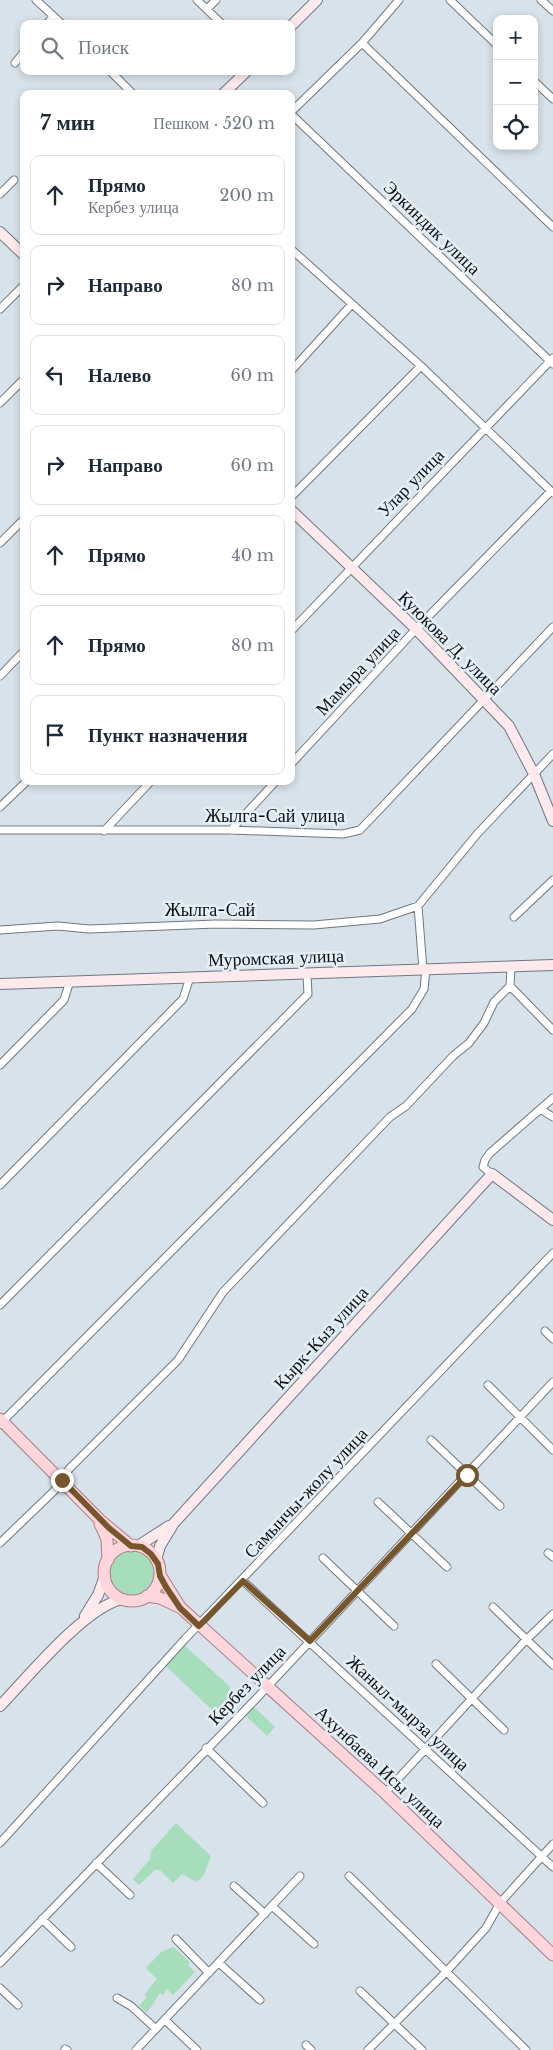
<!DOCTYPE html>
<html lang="ru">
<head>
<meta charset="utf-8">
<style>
  :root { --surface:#fff; --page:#f6f6f7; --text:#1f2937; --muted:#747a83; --line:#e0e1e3 }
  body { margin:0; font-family:"Libre Baskerville",serif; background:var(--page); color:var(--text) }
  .controls { position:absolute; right:15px; top:15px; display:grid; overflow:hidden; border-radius:10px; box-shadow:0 2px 8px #0003 }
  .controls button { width:45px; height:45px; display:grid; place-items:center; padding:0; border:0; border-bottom:1px solid var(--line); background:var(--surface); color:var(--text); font:25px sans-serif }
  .stop { position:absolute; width:15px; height:15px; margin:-11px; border:4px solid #77552d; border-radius:50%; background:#fff }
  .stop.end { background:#77552d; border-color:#fff; box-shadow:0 1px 5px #0008 }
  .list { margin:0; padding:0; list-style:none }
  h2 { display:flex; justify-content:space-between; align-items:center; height:65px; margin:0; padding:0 20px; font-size:21px }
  h2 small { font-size:16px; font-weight:400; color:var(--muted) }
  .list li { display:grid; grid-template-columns:32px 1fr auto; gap:15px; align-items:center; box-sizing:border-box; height:80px; margin:0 10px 10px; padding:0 10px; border:1px solid var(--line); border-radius:10px }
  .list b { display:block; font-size:19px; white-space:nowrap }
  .list p { margin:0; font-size:16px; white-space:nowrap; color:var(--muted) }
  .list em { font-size:16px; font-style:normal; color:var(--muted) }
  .icon { flex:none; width:28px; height:28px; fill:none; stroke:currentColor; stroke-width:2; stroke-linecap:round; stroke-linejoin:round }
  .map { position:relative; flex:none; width:553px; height:2050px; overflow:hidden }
  .search { position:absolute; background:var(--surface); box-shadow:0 2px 8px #0003; left:20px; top:20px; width:275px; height:55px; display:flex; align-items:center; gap:12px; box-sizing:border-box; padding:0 18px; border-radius:10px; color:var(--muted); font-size:19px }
  .panel { position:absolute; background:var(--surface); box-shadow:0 2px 8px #0003; left:20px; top:90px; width:275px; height:695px; border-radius:10px }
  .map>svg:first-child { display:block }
  .green { fill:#a6ddbb }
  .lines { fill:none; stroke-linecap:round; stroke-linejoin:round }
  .street-casing { stroke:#6f787f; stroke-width:9 }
  .secondary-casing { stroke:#6f787f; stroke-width:12 }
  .primary-casing { stroke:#a97e86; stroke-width:13 }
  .street { stroke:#fff; stroke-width:7 }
  .secondary { stroke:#feeaed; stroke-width:10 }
  .primary { stroke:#fed6dc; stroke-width:11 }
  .route { stroke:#77552d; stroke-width:6 }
  .labels { text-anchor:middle; stroke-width:5; stroke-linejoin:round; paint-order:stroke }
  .street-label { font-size:18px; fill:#0d1013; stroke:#e5eff7 }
</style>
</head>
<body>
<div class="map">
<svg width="553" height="2050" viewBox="0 0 553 2050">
  <rect width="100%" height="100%" fill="#d8e2ea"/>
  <path class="green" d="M110 1573a22 22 0 1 1 44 0a22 22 0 1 1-44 0Z
    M 183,1644 L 240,1696 L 219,1717 L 165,1665 Z
    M 254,1707 L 275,1727 L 267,1736 L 246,1716 Z
    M 176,1823 L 211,1856 L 204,1875 L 197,1882 L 182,1874 L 173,1883 L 160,1870 L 155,1870 L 139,1885 L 133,1879 L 150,1859 L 151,1851 Z
    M 173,1947 L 190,1962 L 188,1965 L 195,1972 L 173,1995 L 167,1989 L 163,1995 L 160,1993 L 147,2013 L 139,2006 L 146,1998 L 145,1994 L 157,1979 L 146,1968 L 161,1952 Z"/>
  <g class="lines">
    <defs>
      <path id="street" d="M 36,0 L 62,24
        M 197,0 L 222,24
        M 450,0 L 497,45
        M 541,0 L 553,11
        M 207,9 L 216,0
        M 47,24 L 53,16
        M 362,43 L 553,227
        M 15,63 L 24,52
        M 110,71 L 133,94
        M 534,81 L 553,99
        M 291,112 L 362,43 L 399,0
        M 291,114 L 553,364
        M 0,194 L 14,180
        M 291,249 L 421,366 L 553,493
        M 0,309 L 24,285
        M 291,371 L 352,304
        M 0,403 L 24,379
        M 291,497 L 421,366
        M 0,543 L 24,519
        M 291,631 L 553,358
        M 0,676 L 24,651
        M 291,764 L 416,629 L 551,491
        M 0,807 L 27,781
        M 0,830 L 231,830 L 343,834 L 360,830 L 553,627
        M 231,830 L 276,781
        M 104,831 L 151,781
        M 514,917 L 553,880
        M 0,930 L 58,926 L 89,929 L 216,924 L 314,925 L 380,919 L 418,906
        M 423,970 L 418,906 L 478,833 L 553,754
        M 510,986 L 553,1030
        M 0,1065 L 64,1000 L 70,981
        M 540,1109 L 553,1117
        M 492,1174 L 483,1167 L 485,1160 L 490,1153 L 553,1098
        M 0,1185 L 183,999 L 190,977
        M 0,1305 L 308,994 L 307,975
        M 545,1331 L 553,1339
        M 488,1385 L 553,1450
        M 0,1424 L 412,1009 L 424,989 L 426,969
        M 431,1440 L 500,1506
        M 378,1502 L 447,1567
        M 0,1543 L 54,1491 L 69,1469 L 178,1360 L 223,1292 L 390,1117 L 406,1106 L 453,1056 L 469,1043 L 484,1023 L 494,1002 L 510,986 L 511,968
        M 548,1553 L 553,1557
        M 323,1558 L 394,1626
        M 243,1581 L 553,1867
        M 493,1607 L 553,1665
        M 436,1664 L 504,1730
        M 206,1748 L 263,1803
        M 385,1793 L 523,1643 L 553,1614
        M 0,1843 L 185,1639 L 553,1253
        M 96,1863 L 130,1895
        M 349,1876 L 526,2050
        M 234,1886 L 265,1914
        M 272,1906 L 314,1944
        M 42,1919 L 71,1947
        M 176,1939 L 209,1973
        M 0,1963 L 254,1701 L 553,1382
        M 219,1963 L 260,2000
        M 0,1988 L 18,2005
        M 360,1991 L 422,2050
        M 117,1998 L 131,2006 L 156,2029
        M 165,2020 L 197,2050
        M 306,2045 L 311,2050
        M 65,2049 L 67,2050
        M 136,2050 L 300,1876
        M 368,2050 L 446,1972 L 486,1928 L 500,1903 L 553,1844"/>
      <path id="secondary" d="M 291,26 L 317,0
        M 223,94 L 247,71
        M 0,232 L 24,255
        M 291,510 L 416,629 L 509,726 L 534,774 L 553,821
        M 0,984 L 553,965
        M 138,1546 L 169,1526
        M 156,1560 L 160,1546 L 174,1523 L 492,1174 L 553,1220
        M 85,1616 L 98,1595 L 105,1576
        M 0,1706 C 29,1676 84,1608 122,1599"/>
      <path id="primary" d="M 0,1419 L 101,1521 L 131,1546
        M 100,1524 L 107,1539 L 108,1560
        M104 1573a28 28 0 1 1 56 0a28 28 0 1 1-56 0Z
        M 160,1575 L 180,1607 L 385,1793 L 553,1955
        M 147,1596 L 160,1598 L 179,1607"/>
    </defs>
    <use href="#street" class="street-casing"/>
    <use href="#secondary" class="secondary-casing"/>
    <use href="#primary" class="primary-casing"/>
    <use href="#street" class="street"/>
    <use href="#secondary" class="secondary"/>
    <use href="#primary" class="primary"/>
  </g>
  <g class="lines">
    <path class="route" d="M 62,1480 L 109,1528 L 131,1546 L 142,1547 L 151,1554 L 158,1564 L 160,1576 L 166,1587 L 180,1608 L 199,1626 L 243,1581 L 310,1641 L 467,1475"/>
  </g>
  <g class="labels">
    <g class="street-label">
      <text transform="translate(432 228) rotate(44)" y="6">Эркиндик улица</text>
      <text transform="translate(411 483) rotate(-46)" y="6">Улар улица</text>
      <text transform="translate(450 643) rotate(45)" y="6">Куюкова Д. улица</text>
      <text transform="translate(358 671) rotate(-47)" y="6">Мамыра улица</text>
      <text x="275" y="822">Жылга-Сай улица</text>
      <text x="210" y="916">Жылга-Сай</text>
      <text transform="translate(276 958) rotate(-2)" y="6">Муромская улица</text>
      <text transform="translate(321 1338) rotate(-48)" y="6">Кырк-Кыз улица</text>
      <text transform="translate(306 1493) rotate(-47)" y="6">Самынчы-жолу улица</text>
      <text transform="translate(247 1685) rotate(-46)" y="6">Кербез улица</text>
      <text transform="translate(408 1713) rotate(43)" y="6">Жаныл-мырза улица</text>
      <text transform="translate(380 1767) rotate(43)" y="6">Ахунбаева Исы улица</text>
    </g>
  </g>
</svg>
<div class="controls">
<button>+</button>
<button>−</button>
<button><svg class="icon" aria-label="locate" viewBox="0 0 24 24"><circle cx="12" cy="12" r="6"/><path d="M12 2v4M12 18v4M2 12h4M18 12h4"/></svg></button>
</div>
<div class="stop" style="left:467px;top:1475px"></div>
<div class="stop end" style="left:62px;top:1480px"></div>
<div class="search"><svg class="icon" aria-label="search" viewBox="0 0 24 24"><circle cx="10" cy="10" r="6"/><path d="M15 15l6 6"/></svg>Поиск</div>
<section class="panel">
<h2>7 мин<small>Пешком · 520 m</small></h2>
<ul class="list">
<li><svg class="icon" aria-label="ahead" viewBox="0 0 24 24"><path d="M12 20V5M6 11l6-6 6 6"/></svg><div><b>Прямо</b><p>Кербез улица</p></div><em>200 m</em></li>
<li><svg class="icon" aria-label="right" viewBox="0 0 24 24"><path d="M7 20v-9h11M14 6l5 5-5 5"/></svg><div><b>Направо</b></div><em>80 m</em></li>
<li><svg class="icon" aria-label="left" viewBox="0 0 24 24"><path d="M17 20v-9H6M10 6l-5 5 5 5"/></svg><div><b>Налево</b></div><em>60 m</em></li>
<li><svg class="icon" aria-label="right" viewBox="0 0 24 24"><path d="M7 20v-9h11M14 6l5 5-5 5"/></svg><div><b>Направо</b></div><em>60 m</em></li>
<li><svg class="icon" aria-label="ahead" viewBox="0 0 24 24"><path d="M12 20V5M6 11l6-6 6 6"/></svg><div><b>Прямо</b></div><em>40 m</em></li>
<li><svg class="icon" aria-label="ahead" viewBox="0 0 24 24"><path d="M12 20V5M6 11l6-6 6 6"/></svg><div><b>Прямо</b></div><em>80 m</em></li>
<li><svg class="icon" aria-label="arrive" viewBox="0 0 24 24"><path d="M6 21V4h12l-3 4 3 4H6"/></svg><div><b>Пункт назначения</b></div></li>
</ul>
</section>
</div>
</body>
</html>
